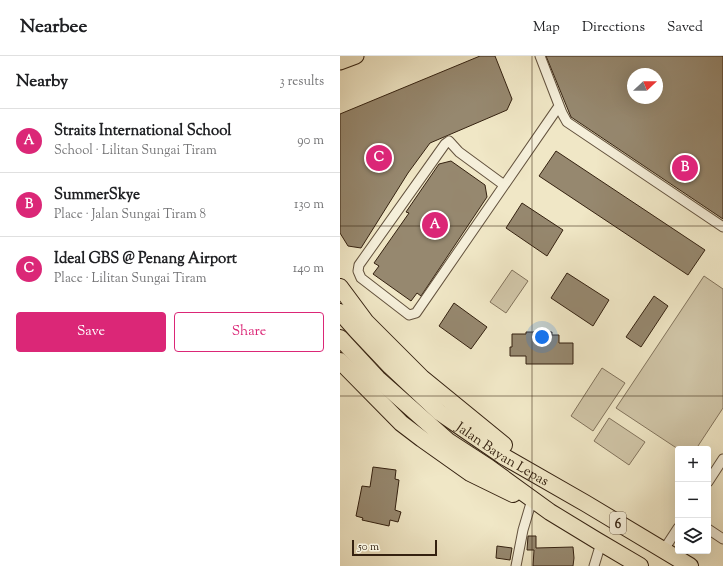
<!DOCTYPE html>
<html lang="en">
<head>
<meta charset="utf-8">
<style>
  :root { --surface:#fff; --page:#f6f6f6; --text:#202124; --muted:#757577; --line:#e0e0e0; --accent:#db2777 }
  body { margin:0; font-family:"Sorts Mill Goudy",serif; background:var(--page); color:var(--text) }
  .controls { position:absolute; right:12px; bottom:12px; display:grid; overflow:hidden; border-radius:4px; box-shadow:0 4px 16px #0002 }
  .controls button { width:36px; height:36px; display:grid; place-items:center; padding:0; border:0; border-bottom:1px solid var(--line); background:var(--surface); color:var(--text); font:20px sans-serif }
  .compass { position:absolute; left:287px; top:12px; width:36px; height:36px; border-radius:50%; background:var(--surface); box-shadow:0 4px 16px #0002; rotate:68deg }
  .scale { position:absolute; left:12px; bottom:10px; width:85px; box-sizing:border-box; padding-left:4px; border:2px solid #342110; border-top:0; font-size:11px; line-height:14px; white-space:nowrap; color:#342110; -webkit-text-stroke:3px #f5efda; paint-order:stroke }
  .you { position:absolute; left:202px; top:281px; width:14px; height:14px; margin:-10px; border:3px solid #fff; border-radius:50%; background:#1a73e8; box-shadow:0 0 0 6px #1a73e833 }
  .badge { display:grid; place-items:center; width:26px; height:26px; border-radius:50%; background:var(--accent); color:#fff; font-size:13px; font-weight:700 }
  .pin { position:absolute; translate:-50% -50%; border:2px solid #fff; box-shadow:0 1px 4px #0006 }
  .list { margin:0; padding:0; list-style:none }
  h2 { display:flex; justify-content:space-between; align-items:center; height:52px; margin:0; padding:0 16px; font-size:17px }
  h2 small { font-size:13px; font-weight:400; color:var(--muted) }
  .list li { display:grid; grid-template-columns:26px 1fr auto; gap:12px; align-items:center; box-sizing:border-box; height:64px; padding:0 16px; border-top:1px solid var(--line) }
  .list b { display:block; font-size:15px; white-space:nowrap }
  .list p { margin:0; font-size:13px; white-space:nowrap; color:var(--muted) }
  .list em { font-size:13px; font-style:normal; color:var(--muted) }
  .actions { display:flex; gap:8px; padding:12px 16px }
  .actions a { flex:1; padding:9px 0; border:1px solid var(--accent); border-radius:4px; text-align:center; font-size:14px; color:var(--accent) }
  .actions .main { background:var(--accent); color:#fff }
  .icon { flex:none; width:22px; height:22px; fill:none; stroke:currentColor; stroke-width:2; stroke-linecap:round; stroke-linejoin:round }
  .map { position:relative; flex:none; width:383px; height:510px; overflow:hidden }
  header { display:flex; align-items:center; gap:24px; box-sizing:border-box; height:56px; padding:0 20px; background:var(--surface); border-bottom:1px solid var(--line) }
  header strong { font-size:19px }
  nav { display:flex; gap:22px; margin-inline-start:auto; font-size:14px }
  main { display:flex }
  aside { flex:1; background:var(--surface) }
  .map>svg:first-child { display:block }
  .green { fill:#d0c5a7; stroke:#82735c }
  .building { fill:#96886f; stroke:#342110; fill-rule:evenodd }
  .lines { fill:none; stroke-linecap:round; stroke-linejoin:round }
  .minor-casing { stroke:#63523e; stroke-width:11 }
  .primary-casing { stroke:#342110; stroke-width:17 }
  .trunk-casing { stroke:#342110; stroke-width:18 }
  .minor { stroke:#f5efda; stroke-width:9 }
  .primary { stroke:#f0e7c6; stroke-width:15 }
  .trunk { stroke:#f0e7c6; stroke-width:16 }
  .grid { fill:none; stroke:#342110; stroke-width:1; stroke-opacity:0.55 }
  .labels { text-anchor:middle; stroke-width:3; stroke-linejoin:round; paint-order:stroke }
  .shield { fill:#f5efda; stroke:#6e5f4d; stroke-width:1 }
  .shield-label { font-size:13px; font-weight:bold; fill:#342110 }
  .street-label { font-size:14px; fill:#342110; stroke:#f5efda }
</style>
</head>
<body>
<header>
<strong>Nearbee</strong>
<nav><a>Map</a><a>Directions</a><a>Saved</a></nav>
</header>
<main>
<aside>
<h2>Nearby<small>3 results</small></h2>
<ul class="list">
<li><span class="badge">A</span><div><b>Straits International School</b><p>School · Lilitan Sungai Tiram</p></div><em>90 m</em></li>
<li><span class="badge">B</span><div><b>SummerSkye</b><p>Place · Jalan Sungai Tiram 8</p></div><em>130 m</em></li>
<li><span class="badge">C</span><div><b>Ideal GBS @ Penang Airport</b><p>Place · Lilitan Sungai Tiram</p></div><em>140 m</em></li>
</ul>
<div class="actions"><a class="main">Save</a><a>Share</a></div>
</aside>
<div class="map">
<svg width="383" height="510" viewBox="0 0 383 510">
  <rect width="100%" height="100%" fill="#f0e7c6"/>
  <filter id="stains"><feTurbulence type="fractalNoise" baseFrequency=".005" numOctaves="4"/><feColorMatrix values="0 0 0 0 .2 0 0 0 0 .09 0 0 0 0 .02 0 0 0 .5 -.17"/></filter>
  <radialGradient id="worn" r=".72"><stop offset=".6" stop-color="#630" stop-opacity="0"/><stop offset="1" stop-color="#630" stop-opacity=".3"/></radialGradient>
  <path class="green" d="M 172,214 L 188,225 L 166,257 L 150,246 Z
    M 364,220 L 383,233 L 383,352 L 356,393 L 338,393 L 276,352 Z
    M 262,312 L 285,327 L 253,375 L 231,360 Z
    M 269,362 L 305,386 L 289,409 L 254,385 Z"/>
  <path class="building" d="M 140,0 L 155,0 L 172,43 L 167,54 L 90,87 L 68,117 L 21,192 L 8,190 L 0,177 L 0,58 Z
    M 206,0 L 383,0 L 383,163 L 231,61 ZM 293,18 L 317,18 L 317,42 L 293,42 Z
    M 216,95 L 365,194 L 348,219 L 199,120 Z
    M 111,105 L 145,129 L 147,141 L 81,240 L 77,237 L 71,245 L 33,218 L 39,210 L 34,207 L 69,157 L 66,156 L 99,108 Z
    M 182,147 L 223,174 L 207,200 L 166,172 Z
    M 227,217 L 269,244 L 253,270 L 211,242 Z
    M 314,240 L 328,250 L 301,291 L 286,281 Z
    M 114,247 L 147,271 L 131,293 L 99,270 Z
    M 186,276 L 212,276 L 212,279 L 219,279 L 219,287 L 233,287 L 233,308 L 186,308 L 186,300 L 170,300 L 170,291 L 172,291 L 172,278 L 186,278 Z
    M 33,411 L 56,414 L 55,423 L 59,424 L 55,454 L 61,456 L 58,466 L 50,464 L 49,470 L 22,464 L 23,462 L 16,460 L 22,430 L 30,431 Z
    M 188,480 L 196,480 L 196,492 L 233,491 L 234,502 L 233,510 L 193,510 L 194,494 L 187,494 Z
    M 157,490 L 172,492 L 170,504 L 156,502 Z"/>
  <g class="lines">
    <defs>
      <path id="minor" d="M 200,0 L 222,57 L 227,66 L 383,171
        M 164,129 L 119,96 L 109,85 L 105,88 L 19,209 L 18,215 L 21,222 L 69,259 L 76,257 L 219,50
        M 368,426 L 383,403
        M 368,473 L 383,483
        M 323,495 L 338,472
        M 176,510 L 183,474 L 191,447
        M 254,510 L 261,487"/>
      <path id="primary" d="M 0,6 L 16,0"/>
      <g id="trunk">
        <path d="M 0,231 L 26,266 L 82,322 L 164,389"/>
        <path id="s1" d="M 0,256 L 16,274 L 50,310 L 99,356 L 163,400 L 245,447 L 350,510"/>
        <path d="M 0,282 L 38,323 L 108,385 L 148,411 L 210,456 L 256,484 L 300,510"/>
        <path d="M 0,305 L 61,367 L 82,383 L 130,417 L 173,438"/>
      </g>
    </defs>
    <use href="#minor" class="minor-casing"/>
    <use href="#primary" class="primary-casing"/>
    <use href="#trunk" class="trunk-casing"/>
    <use href="#minor" class="minor"/>
    <use href="#primary" class="primary"/>
    <use href="#trunk" class="trunk"/>
  </g>
  <path class="grid" d="M 192,0 L 192,510M 0,170 L 383,170M 0,340 L 383,340"/>
  <g class="labels">
    <rect class="shield" x="270" y="456" width="16" height="22" rx="3"/>
    <g class="shield-label">
      <text x="278" y="472">6</text>
    </g>
    <g class="street-label">
      <text dy="5" stroke="none"><textPath href="#s1" startOffset="217">Jalan Bayan Lepas</textPath></text>
    </g>
  </g>
  <rect width="100%" height="100%" filter="url(#stains)"/>
  <rect width="100%" height="100%" fill="url(#worn)"/>
</svg>
<div class="controls">
<button>+</button>
<button>−</button>
<button><svg class="icon" aria-label="layers" viewBox="0 0 24 24"><path d="M12 4l9 5-9 5-9-5zM3 14l9 5 9-5"/></svg></button>
</div>
<svg class="compass" viewBox="-18 -18 36 36"><path d="M0-13l5 13h-10z" fill="#e53935"/><path d="M0 13l5-13h-10z" fill="#757577"/></svg>
<div class="scale">50 m</div>
<div class="you"></div>
<div class="pin badge" style="left:95px;top:169px">A</div>
<div class="pin badge" style="left:345px;top:112px">B</div>
<div class="pin badge" style="left:39px;top:102px">C</div>
</div>
</main>
</body>
</html>
